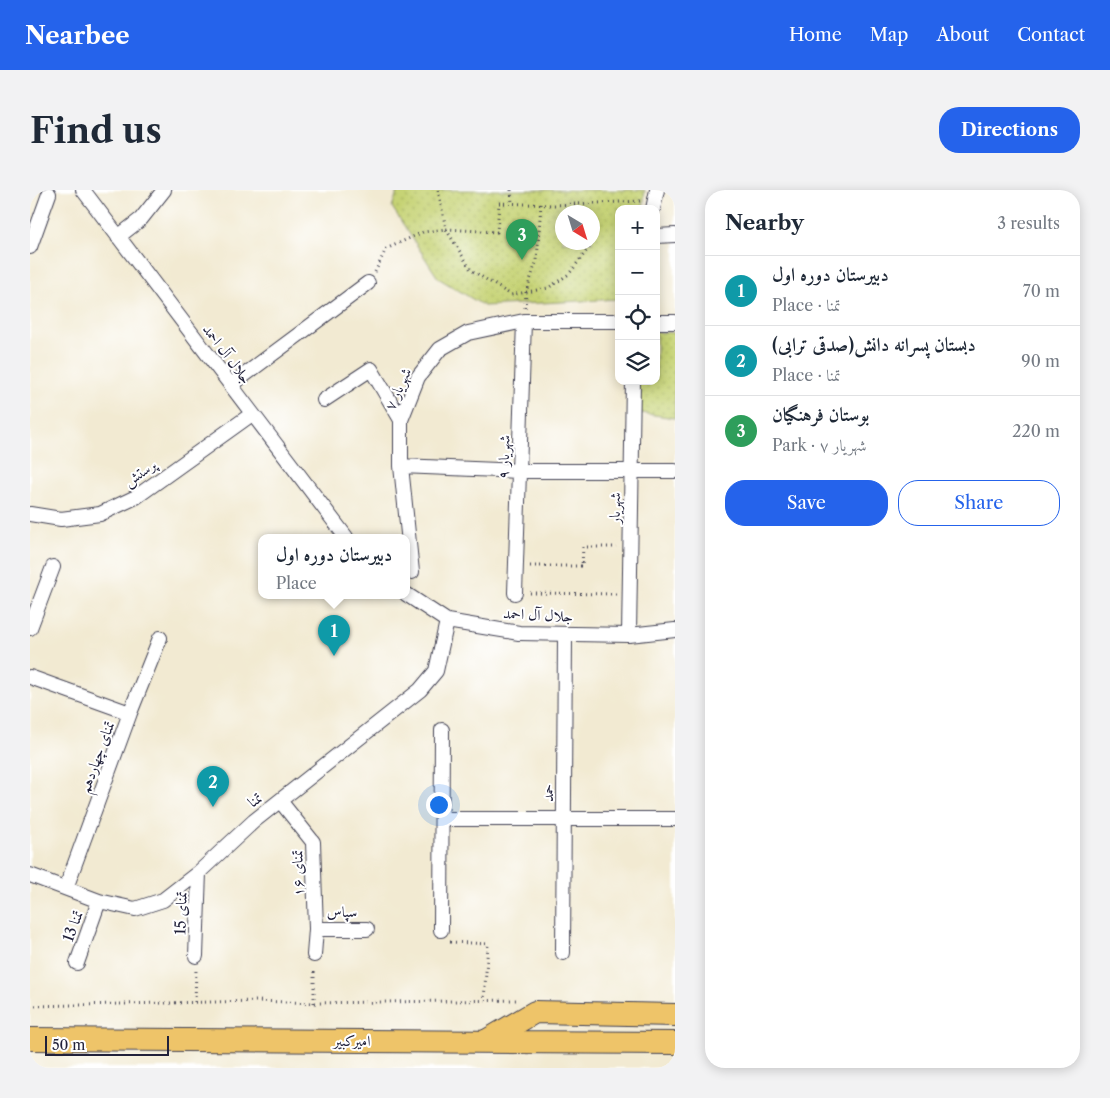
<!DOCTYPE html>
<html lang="en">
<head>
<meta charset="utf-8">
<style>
  :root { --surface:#fff; --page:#f2f2f3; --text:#1f2937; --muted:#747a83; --line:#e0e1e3; --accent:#2563eb }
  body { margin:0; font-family:"Libre Caslon Text",Amiri,serif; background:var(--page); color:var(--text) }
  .controls { position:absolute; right:15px; top:15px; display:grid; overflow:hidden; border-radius:10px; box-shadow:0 2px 12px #0003 }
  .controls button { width:45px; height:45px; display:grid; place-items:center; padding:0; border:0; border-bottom:1px solid var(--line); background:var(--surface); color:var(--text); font:25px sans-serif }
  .compass { position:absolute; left:525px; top:15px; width:45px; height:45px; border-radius:50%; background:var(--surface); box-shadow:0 2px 12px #0003; rotate:142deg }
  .scale { position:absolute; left:15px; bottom:12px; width:124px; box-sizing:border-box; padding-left:5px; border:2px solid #22223b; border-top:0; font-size:14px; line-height:18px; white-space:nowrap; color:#22223b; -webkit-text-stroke:4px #fff; paint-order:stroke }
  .you { position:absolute; left:408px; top:614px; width:18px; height:18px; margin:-12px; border:4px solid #fff; border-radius:50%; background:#1a73e8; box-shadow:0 0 0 8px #1a73e833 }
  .badge { display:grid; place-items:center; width:32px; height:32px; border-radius:50%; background:var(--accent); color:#fff; font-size:16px; font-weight:700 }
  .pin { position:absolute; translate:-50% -41px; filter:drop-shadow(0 1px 2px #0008) }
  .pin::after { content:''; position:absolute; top:26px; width:18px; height:15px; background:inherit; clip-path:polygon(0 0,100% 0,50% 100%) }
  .popup { position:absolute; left:228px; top:344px; width:152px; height:65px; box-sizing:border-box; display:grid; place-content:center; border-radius:10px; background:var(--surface); filter:drop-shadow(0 1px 4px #0005); font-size:16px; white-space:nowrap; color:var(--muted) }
  .popup b { font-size:19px; color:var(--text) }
  .popup::after { content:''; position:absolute; left:50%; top:100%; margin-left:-10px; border:10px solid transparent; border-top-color:var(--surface) }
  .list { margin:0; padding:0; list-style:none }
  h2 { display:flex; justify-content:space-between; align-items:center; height:65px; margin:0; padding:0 20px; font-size:21px }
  h2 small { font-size:16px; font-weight:400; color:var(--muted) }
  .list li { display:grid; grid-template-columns:32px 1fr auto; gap:15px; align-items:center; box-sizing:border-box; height:70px; padding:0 20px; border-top:1px solid var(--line) }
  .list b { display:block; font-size:19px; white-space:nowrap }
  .list p { margin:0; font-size:16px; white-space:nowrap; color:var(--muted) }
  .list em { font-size:16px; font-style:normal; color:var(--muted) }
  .actions { display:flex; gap:10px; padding:15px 20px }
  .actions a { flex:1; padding:11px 0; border:1px solid var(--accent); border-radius:20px; text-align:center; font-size:18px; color:var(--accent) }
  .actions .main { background:var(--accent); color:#fff }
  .icon { flex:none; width:28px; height:28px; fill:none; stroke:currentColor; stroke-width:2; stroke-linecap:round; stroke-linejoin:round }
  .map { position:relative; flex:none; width:645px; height:878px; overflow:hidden; border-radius:20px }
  header { display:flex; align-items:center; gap:30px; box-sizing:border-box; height:70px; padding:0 25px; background:var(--accent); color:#fff }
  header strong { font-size:24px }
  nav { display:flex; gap:28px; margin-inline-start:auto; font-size:18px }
  .intro { display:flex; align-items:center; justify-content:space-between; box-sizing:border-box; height:120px; padding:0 30px }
  h1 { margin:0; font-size:35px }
  .button { padding:12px 22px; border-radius:20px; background:var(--accent); color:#fff; font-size:18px; font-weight:700 }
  main { display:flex; gap:30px; padding:0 30px }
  aside { flex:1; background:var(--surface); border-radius:20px; box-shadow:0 2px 12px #0003 }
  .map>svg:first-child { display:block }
  .park { fill:url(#park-dots); stroke:#747a58; fill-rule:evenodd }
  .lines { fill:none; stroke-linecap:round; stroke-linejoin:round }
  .street-casing { stroke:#414052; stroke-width:16 }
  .primary-casing { stroke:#414052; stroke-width:24 }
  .path { stroke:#414052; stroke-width:3; stroke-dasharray:1 4; stroke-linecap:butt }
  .street { stroke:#fff; stroke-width:14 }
  .primary { stroke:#eec469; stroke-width:22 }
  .labels { text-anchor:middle; stroke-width:4; stroke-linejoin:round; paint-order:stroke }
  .street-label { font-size:15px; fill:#22223b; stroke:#fff }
</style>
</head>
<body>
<header>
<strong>Nearbee</strong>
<nav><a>Home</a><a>Map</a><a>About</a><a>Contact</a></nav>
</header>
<div class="intro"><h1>Find us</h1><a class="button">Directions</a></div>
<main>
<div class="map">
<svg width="645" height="878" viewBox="0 0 645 878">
  <defs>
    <pattern id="park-dots" width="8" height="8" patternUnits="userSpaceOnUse" patternTransform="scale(1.25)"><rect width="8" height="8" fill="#c6d374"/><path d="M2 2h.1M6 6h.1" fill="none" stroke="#aab565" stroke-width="1.8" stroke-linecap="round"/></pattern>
  </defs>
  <rect width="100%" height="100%" fill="#fff"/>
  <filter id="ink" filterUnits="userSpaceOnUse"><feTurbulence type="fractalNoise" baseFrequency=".02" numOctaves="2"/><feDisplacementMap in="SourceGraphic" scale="10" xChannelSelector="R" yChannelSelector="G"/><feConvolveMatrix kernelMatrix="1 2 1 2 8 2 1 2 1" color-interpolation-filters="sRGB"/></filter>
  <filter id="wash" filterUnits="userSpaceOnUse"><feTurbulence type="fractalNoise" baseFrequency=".0096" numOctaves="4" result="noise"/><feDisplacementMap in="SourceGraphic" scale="20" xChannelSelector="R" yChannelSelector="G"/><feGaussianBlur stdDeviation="1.12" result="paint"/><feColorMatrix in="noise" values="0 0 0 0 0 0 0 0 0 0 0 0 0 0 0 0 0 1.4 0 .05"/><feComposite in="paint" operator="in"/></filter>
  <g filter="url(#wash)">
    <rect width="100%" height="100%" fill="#f2ead2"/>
    <path class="park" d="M 368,0 L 615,0 L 613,19 L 589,19 L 589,109 L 454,116 L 408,88 L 362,17 ZM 532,22 L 562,22 L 562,52 L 532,52 Z
      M 626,142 L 645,143 L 645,228 L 603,222 L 604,191 L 626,191 Z"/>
  </g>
  <g filter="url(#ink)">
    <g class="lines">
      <defs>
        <path id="street" d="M 53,0 L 316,347
          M 623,19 L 627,0
          M 626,46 L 645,45
          M 88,47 L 111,29 L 134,0
          M 0,57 L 19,4
          M 626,132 L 645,132
          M 201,195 L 338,93
          M 294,210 L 341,179 L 371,230
          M 371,276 L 490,281 L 645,281
          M 0,324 L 31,329 L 70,324 L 106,307 L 222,224
          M 382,382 L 371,276 L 371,230 L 388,187 L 410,159 L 438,143 L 494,131 L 589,131
          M 485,403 L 494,131
          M 376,404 L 417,431 L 489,443 L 599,445 L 645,440
          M 0,438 L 23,377
          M 599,445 L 603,191
          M 0,487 L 100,523
          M 251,612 L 283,652 L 286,739 L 284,765
          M 412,629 L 645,629
          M 0,685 L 69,711 L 105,719 L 133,710 L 169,682 L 224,631 L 390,500 L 406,481 L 417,431
          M 36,698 L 100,523 L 130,448
          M 286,739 L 337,739
          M 411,740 L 412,540
          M 533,763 L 535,444
          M 166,766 L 169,682
          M 47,773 L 69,711"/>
        <path id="primary" d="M 0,849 L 645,853
          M 454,852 L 505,822 L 645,825"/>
      </defs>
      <use href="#street" class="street-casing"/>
      <use href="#primary" class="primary-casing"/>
      <path class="path" d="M 408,0 L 416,39 L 467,42 L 469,13 L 523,15 L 610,11
        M 481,0 L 482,13
        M 345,82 L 356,59 L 393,42 L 416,39 L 441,80 L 481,105 L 518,98 L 539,84 L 564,51
        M 495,118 L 496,102 L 507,70 L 511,14
        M 500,376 L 552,376 L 553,357 L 587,357
        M 500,403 L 586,404
        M 420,752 L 458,754 L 454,810
        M 165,812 L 166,779
        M 284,813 L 284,778
        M 0,816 L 227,811 L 284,813 L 487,810"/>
      <use href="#street" class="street"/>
      <use href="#primary" class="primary"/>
    </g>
  </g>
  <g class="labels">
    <g class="street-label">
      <text transform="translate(197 164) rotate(53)" y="5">جلال آل احمد</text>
      <text transform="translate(368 199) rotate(-66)" y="5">شهریار ۷</text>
      <text transform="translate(474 267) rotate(-88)" y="5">شهریار ۹</text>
      <text transform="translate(110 283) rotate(-34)" y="5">پرستش</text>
      <text transform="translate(585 318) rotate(-89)" y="5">شهریار</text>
      <text transform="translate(508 425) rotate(3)" y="5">جلال آل احمد</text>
      <text transform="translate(67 567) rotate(-70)" y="5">تمنای چهاردهم</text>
      <text transform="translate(518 603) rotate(-90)" y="5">حمد</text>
      <text transform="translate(225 610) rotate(-37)" y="5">تمنا</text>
      <text transform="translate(268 683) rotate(-92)" y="5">تمنای ۱۶</text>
      <text x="312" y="727">سپاس</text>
      <text transform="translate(151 723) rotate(-88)" y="5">تمنای 15</text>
      <text transform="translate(43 736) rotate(-70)" y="5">تمنا 13</text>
      <text x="322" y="856">امیرکبیر</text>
    </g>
  </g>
</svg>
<div class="controls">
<button>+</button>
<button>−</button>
<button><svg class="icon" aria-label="locate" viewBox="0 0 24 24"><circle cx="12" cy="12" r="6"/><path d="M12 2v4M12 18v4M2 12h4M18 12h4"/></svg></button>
<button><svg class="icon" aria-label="layers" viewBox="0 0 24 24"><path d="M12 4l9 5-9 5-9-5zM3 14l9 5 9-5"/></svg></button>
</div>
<svg class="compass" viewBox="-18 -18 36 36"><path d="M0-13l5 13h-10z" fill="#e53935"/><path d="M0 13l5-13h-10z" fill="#747a83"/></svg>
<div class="scale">50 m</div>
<div class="you"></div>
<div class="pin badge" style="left:304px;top:466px;background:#0f9aa8">1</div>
<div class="popup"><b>دبیرستان دوره اول</b>Place</div>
<div class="pin badge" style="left:183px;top:617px;background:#0f9aa8">2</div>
<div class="pin badge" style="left:492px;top:70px;background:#2e9e5b">3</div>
</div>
<aside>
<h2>Nearby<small>3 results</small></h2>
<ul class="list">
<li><span class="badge" style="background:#0f9aa8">1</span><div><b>دبیرستان دوره اول</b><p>Place · تمنا</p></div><em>70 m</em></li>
<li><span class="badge" style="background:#0f9aa8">2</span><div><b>دبستان پسرانه دانش(صدقی ترابی)</b><p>Place · تمنا</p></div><em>90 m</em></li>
<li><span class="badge" style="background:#2e9e5b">3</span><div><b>بوستان فرهنگیان</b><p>Park · شهریار ۷</p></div><em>220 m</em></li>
</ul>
<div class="actions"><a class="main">Save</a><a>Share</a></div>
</aside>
</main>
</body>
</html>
